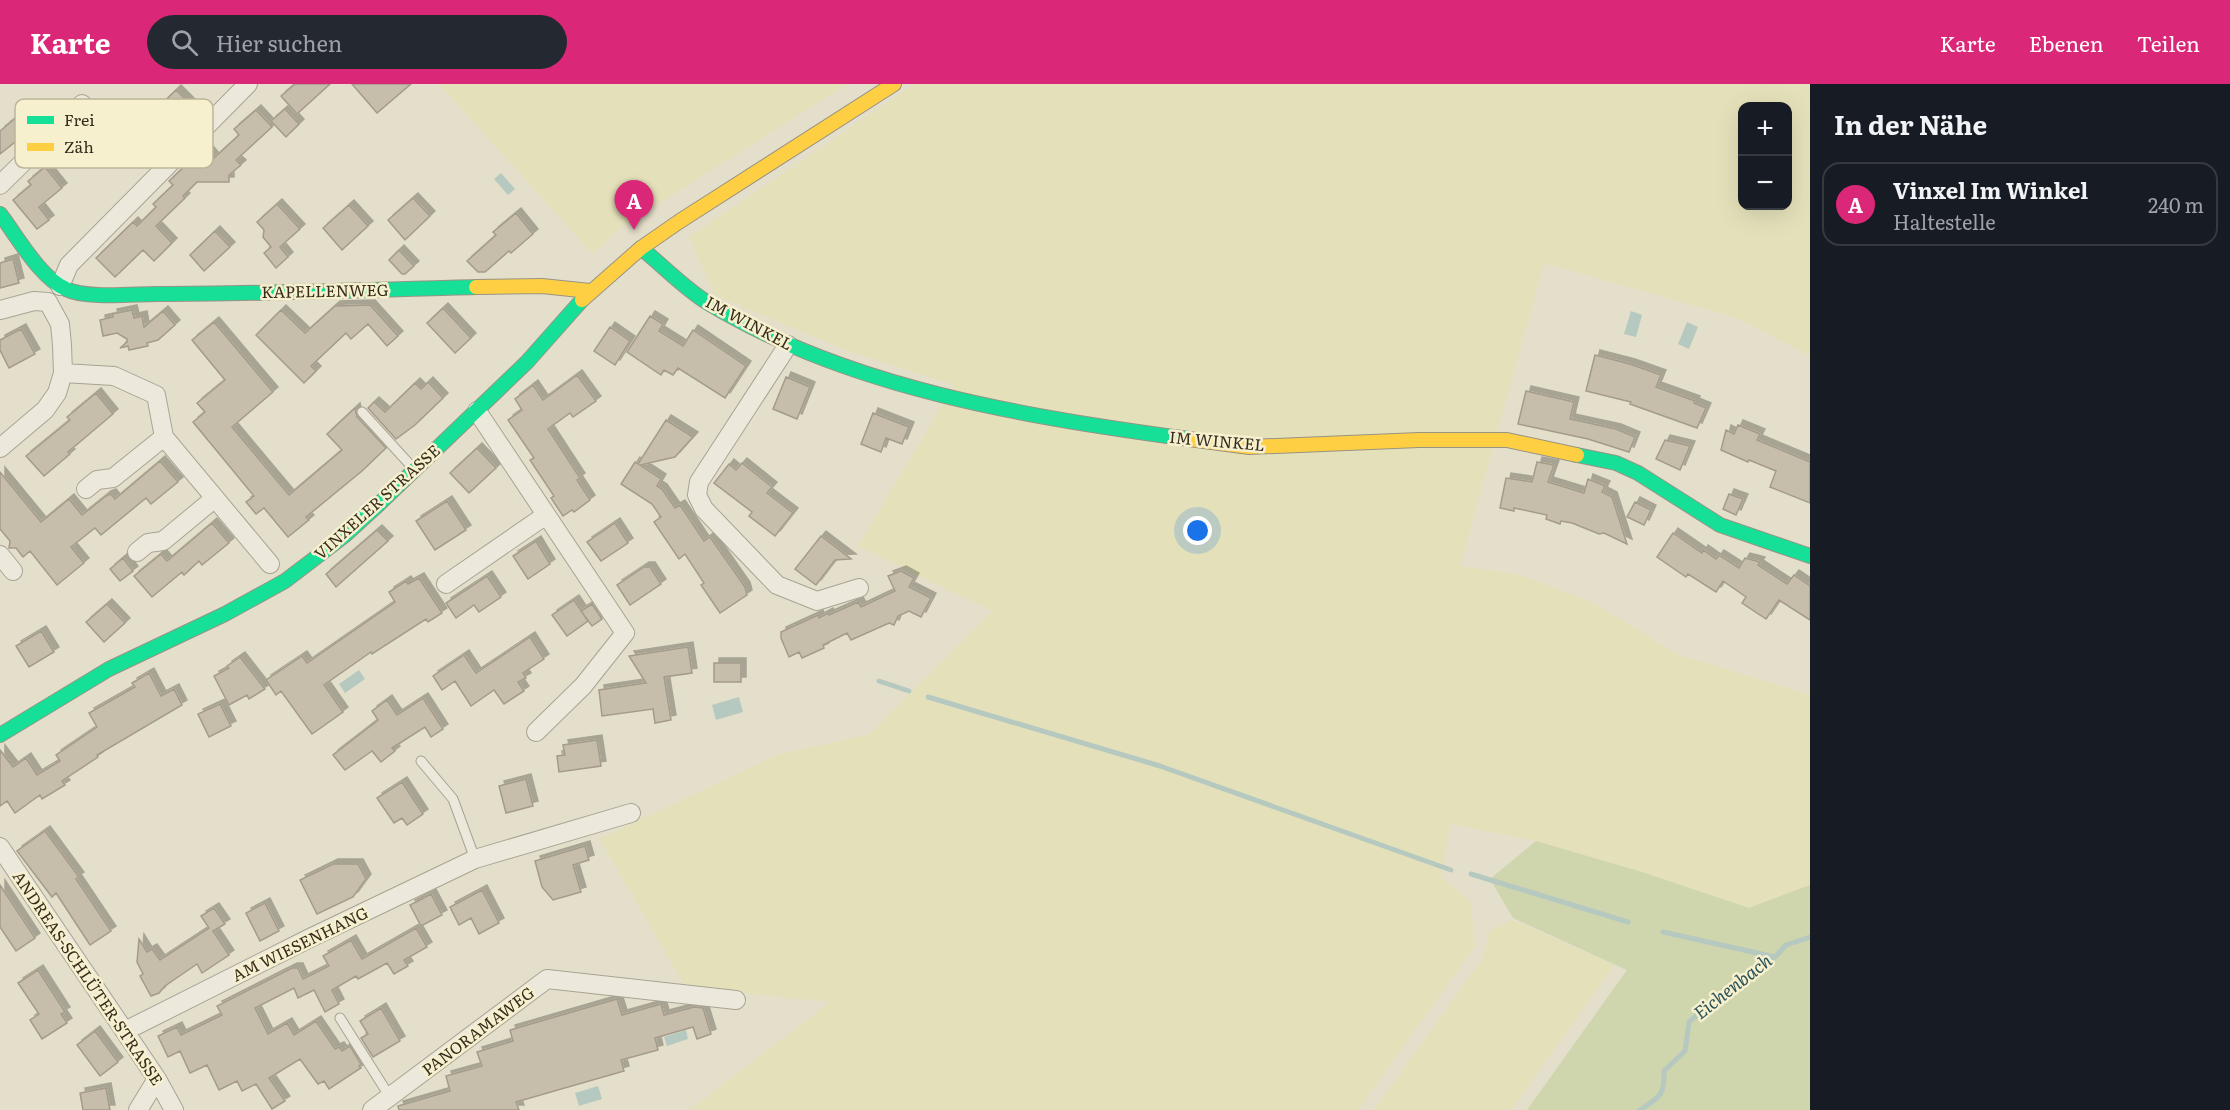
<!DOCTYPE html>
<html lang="de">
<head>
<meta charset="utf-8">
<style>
  :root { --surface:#171b24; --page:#242831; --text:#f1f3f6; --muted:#9ea1a6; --line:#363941; --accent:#db2777 }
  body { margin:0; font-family:Literata,serif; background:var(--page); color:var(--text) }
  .controls { position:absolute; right:18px; top:18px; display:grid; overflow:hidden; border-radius:12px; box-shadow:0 6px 24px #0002 }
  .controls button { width:54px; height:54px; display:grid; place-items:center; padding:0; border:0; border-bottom:2px solid var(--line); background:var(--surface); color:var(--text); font:30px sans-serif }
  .you { position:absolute; left:1198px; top:447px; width:21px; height:21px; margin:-15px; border:4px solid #fff; border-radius:50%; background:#1a73e8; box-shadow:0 0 0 9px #1a73e833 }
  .badge { display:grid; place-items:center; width:39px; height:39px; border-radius:50%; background:var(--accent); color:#fff; font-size:20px; font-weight:700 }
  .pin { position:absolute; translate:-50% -50px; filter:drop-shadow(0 2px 3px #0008) }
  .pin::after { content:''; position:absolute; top:32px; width:21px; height:18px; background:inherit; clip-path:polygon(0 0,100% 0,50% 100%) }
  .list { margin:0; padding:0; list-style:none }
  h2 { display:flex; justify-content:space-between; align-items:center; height:78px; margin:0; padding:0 24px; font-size:26px }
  h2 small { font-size:20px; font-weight:400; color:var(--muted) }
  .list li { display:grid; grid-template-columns:39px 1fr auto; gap:18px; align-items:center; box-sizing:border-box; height:84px; margin:0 12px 12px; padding:0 12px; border:2px solid var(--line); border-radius:18px }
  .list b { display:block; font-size:22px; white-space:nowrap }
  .list p { margin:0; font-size:20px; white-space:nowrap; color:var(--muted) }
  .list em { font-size:20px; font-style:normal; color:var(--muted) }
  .icon { flex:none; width:33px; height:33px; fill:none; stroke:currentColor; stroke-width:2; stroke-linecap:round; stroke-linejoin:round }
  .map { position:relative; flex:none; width:1810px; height:1026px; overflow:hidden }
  header { display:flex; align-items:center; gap:36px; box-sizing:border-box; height:84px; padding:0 30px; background:var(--accent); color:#fff }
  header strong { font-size:28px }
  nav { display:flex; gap:33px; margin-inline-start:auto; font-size:21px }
  .search { width:420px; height:54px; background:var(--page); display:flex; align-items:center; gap:15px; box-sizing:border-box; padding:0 21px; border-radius:33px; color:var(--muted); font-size:22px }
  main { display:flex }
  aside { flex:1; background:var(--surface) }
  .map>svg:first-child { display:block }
  .farmland { fill:#e4e1ba; fill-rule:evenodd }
  .green { fill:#cfd5ac }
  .water { fill:#b6c9c0 }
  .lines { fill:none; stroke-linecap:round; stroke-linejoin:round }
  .stream { stroke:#b6c9c0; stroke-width:5 }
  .building { fill:#c7bdab; stroke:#a49b8a; stroke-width:1.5; filter:url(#shadow) }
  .lane-casing { stroke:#a8a394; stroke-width:11 }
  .street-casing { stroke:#a8a394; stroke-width:20 }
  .fast-casing { stroke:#989384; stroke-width:16 }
  .slow-casing { stroke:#989384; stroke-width:16 }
  .lane { stroke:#ece9dc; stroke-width:9 }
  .street { stroke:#ece9dc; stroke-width:18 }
  .fast { stroke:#16e098; stroke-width:14 }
  .slow { stroke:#ffcf43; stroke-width:14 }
  .labels { text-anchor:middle; stroke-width:5; stroke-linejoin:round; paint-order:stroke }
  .street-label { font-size:16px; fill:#362c1c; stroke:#f6f0cf }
  .water-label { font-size:18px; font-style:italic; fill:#2b5357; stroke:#f6f0cf }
  .key { fill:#f6f0cf; stroke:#bcb599; stroke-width:1.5 }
  .key-label { font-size:16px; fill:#362c1c }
</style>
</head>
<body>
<header>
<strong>Karte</strong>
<div class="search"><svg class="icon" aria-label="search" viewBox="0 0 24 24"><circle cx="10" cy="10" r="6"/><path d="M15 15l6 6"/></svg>Hier suchen</div>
<nav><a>Karte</a><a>Ebenen</a><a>Teilen</a></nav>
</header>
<main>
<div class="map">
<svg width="1810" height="1026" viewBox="0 0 1810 1026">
  <defs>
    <filter id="shadow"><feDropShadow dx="5" dy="-5" stdDeviation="0" flood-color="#0004"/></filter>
  </defs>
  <rect width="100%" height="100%" fill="#e4dfca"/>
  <path class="farmland" d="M 439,0 L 847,0 L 616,147 L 593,170 Z
    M 915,0 L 1810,0 L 1810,272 L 1737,234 L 1544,179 L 1460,482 L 1521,491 L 1594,519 L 1677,570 L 1810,611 L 1810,801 L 1749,824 L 1642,788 L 1536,757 L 1450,740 L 1441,793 L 1471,818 L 1475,862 L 1358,1026 L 690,1026 L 830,918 L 685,903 L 600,755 L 777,671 L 870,650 L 992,527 L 858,462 L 954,301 L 848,267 L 715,211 L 689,153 ZM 1742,22 L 1788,22 L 1788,122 L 1742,122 Z
    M 1513,836 L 1614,881 L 1511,1026 L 1374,1026 L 1483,874 L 1490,846 Z"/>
  <path class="green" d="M 1536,757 L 1642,788 L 1749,824 L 1810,801 L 1810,1026 L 1527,1026 L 1627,886 L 1513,834 L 1490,795 Z"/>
  <path class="water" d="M 501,89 L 515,105 L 508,111 L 494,95 Z
    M 1631,227 L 1642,231 L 1636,253 L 1624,250 Z
    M 1687,238 L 1698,243 L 1689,265 L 1678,260 Z
    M 359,586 L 365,595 L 345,609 L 339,600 Z
    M 739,613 L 743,628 L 716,636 L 712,621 Z
    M 686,946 L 688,955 L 667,962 L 664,953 Z
    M 598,1002 L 602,1015 L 579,1022 L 575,1009 Z"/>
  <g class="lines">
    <path class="stream" d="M 879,597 L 909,607
      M 928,613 L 1160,682 L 1451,786
      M 1471,790 L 1628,838
      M 1663,848 L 1775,873
      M 1640,1026 C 1659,1013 1665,1012 1664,987 L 1685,967 L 1689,938 L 1719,912 L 1775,873 L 1786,861 L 1810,853"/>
  </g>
  <path class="building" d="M 295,0 L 330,0 L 297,30 L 281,12 Z
    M 352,0 L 411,0 L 377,29 Z
    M 176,6 L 193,23 L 137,80 L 119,61 Z
    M 285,25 L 299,40 L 286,53 L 271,37 Z
    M 256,26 L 272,43 L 236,76 L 241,81 L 229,91 L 229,98 L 197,98 L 183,112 L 185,114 L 156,142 L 172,159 L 154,177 L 143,166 L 115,193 L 96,174 L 133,138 L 137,142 L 156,123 L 153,120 L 173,101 L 169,97 L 205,63 L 214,74 L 239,51 L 234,45 Z
    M 18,32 L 29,47 L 0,70 L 0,47 Z
    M 45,83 L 62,104 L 39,123 L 49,136 L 37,145 L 13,116 L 31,101 L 28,97 Z
    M 413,114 L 430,132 L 405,156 L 388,136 Z
    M 277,120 L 300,145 L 280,163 L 288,173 L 276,184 L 264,169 L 271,163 L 263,153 L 264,146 L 257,138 Z
    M 349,121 L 368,142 L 342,166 L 323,144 Z
    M 516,129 L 533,150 L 511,169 L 509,167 L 485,188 L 478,188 L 467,177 L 496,151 L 493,148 Z
    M 215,147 L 230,163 L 204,187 L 190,171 Z
    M 399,166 L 414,182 L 405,190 L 402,190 L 389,176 Z
    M 13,175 L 19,199 L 0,204 L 0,179 Z
    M 370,221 L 398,252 L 387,262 L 368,240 L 351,255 L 346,249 L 311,282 L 316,287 L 304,299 L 256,251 L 281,226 L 305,249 L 335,222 Z
    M 443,224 L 471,254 L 455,269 L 427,239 Z
    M 132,226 L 134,234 L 142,232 L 144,243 L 163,227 L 175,241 L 158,256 L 147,259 L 148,262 L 129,266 L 128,262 L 120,264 L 127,258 L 127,255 L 117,249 L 103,252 L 100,236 L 113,233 L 112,230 Z
    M 650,232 L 663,240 L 659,247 L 683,262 L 693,246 L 746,282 L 725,314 L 678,284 L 673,291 L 664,286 L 661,291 L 627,268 Z
    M 214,238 L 273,308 L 232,343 L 289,411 L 342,366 L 327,350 L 355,324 L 357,333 L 386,364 L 362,387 L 306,433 L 309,436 L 288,453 L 264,424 L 256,430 L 246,418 L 254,412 L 193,338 L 205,328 L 197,319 L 225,296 L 192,256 Z
    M 610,243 L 630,257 L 615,281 L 594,267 Z
    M 21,245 L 35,270 L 9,284 L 0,266 L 0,256 Z
    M 1595,271 L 1630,280 L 1661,291 L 1656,303 L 1695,317 L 1694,319 L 1706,324 L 1697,344 L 1630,320 L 1631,318 L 1586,307 Z
    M 577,291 L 596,317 L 573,333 L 570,329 L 548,345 L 580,394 L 577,396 L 590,416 L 574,428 L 572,426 L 563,432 L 551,414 L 554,412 L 530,376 L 534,374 L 508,336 L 522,326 L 515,315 L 533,301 L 543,316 Z
    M 786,293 L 810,303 L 797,335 L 773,325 Z
    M 428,298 L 443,314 L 415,341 L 396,355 L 368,324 L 374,318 L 385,328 L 415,299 L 421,305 Z
    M 1526,307 L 1574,318 L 1570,335 L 1616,345 L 1635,353 L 1629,368 L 1588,355 L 1518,340 Z
    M 96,309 L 113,330 L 68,368 L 70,370 L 44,392 L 26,372 L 70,336 L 67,333 Z
    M 873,329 L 909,343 L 902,360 L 886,354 L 881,368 L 861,360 Z
    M 666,336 L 693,353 L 675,373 L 640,381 L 661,395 L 657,402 L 662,405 L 675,424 L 680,421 L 704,457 L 710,453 L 745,503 L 747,511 L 720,529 L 701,501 L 704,499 L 685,470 L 679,475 L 654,438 L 661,433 L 652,420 L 621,400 L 635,378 L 638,380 Z
    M 1738,341 L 1760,350 L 1757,356 L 1810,378 L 1810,419 L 1770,403 L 1776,387 L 1749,376 L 1748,378 L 1721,366 L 1726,346 L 1734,350 Z
    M 1665,356 L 1690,362 L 1680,386 L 1656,375 Z
    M 477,364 L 496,384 L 469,409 L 450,389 Z
    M 160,377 L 178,398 L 151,420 L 146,414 L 101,451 L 95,444 L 71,463 L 84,479 L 57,501 L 30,467 L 23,473 L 16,464 L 9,464 L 10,457 L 0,445 L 0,388 L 41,438 L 69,415 L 82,431 L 106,412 L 111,410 L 115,415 Z
    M 1537,378 L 1554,381 L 1548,398 L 1584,409 L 1588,395 L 1605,402 L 1602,408 L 1612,413 L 1627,460 L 1604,449 L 1599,450 L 1572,439 L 1561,437 L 1560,440 L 1546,435 L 1547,431 L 1514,424 L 1514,427 L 1500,424 L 1506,394 L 1532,398 Z
    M 742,379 L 772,403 L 767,409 L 793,429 L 775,452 L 749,432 L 752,428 L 714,399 L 729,380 L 736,386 Z
    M 1729,410 L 1743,415 L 1736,431 L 1723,425 Z
    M 447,417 L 466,446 L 435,466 L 416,437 Z
    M 1635,418 L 1651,426 L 1644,441 L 1627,433 Z
    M 212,439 L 229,459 L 202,481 L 199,477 L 184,491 L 182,488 L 152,513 L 134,492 L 161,470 L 167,477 Z
    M 615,439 L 628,459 L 601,477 L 587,458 Z
    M 377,446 L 388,457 L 336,503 L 326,490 Z
    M 1673,449 L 1702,469 L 1703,466 L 1716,475 L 1719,471 L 1739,484 L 1745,474 L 1760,478 L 1758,481 L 1787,500 L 1794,491 L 1810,502 L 1810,536 L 1779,516 L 1766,535 L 1742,519 L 1746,513 L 1723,497 L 1716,508 L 1688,490 L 1686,493 L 1657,473 Z
    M 821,452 L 851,475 L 835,476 L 816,501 L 795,485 Z
    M 536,457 L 550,480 L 528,495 L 513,472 Z
    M 123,474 L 133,487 L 120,497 L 110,485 Z
    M 644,483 L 650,483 L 661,500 L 630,521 L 617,501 Z
    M 901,487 L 914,494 L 909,503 L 931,514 L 921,533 L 909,527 L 898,532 L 894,541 L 889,539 L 851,556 L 847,549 L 823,561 L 824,564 L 802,574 L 799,568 L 789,573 L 781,554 L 781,548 L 818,531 L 819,534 L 828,529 L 829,531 L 858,518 L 861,523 L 895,507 L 888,492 Z
    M 487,492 L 501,513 L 479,528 L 474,521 L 456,534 L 446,519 Z
    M 419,494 L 442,529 L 428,538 L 426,535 L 372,570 L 371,568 L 324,601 L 343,628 L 312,650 L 281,607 L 276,611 L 266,596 L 302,572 L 307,579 L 395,518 L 389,508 L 406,497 L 408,500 Z
    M 574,516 L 588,537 L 567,552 L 552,531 Z
    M 107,520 L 125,539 L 104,558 L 86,538 Z
    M 592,520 L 602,535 L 592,542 L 581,527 Z
    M 41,547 L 54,568 L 29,583 L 16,562 Z
    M 530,553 L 544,575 L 523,589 L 526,594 L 518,598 L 524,607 L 504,620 L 494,606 L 471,622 L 455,597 L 442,606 L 433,592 L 464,571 L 476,589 Z
    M 688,563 L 692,589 L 664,593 L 671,636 L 655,639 L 653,625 L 602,632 L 599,606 L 646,599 L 629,572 Z
    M 240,573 L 265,605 L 249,615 L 247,611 L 229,621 L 214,592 L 229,584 L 227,582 Z
    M 714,579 L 741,579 L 741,598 L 714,598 Z
    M 149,589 L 161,612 L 174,605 L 182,621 L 97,671 L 98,673 L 62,697 L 65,701 L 42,715 L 40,711 L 15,729 L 7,717 L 0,722 L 0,666 L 13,683 L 26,674 L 37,691 L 60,677 L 56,671 L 97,643 L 89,629 L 135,603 L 132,599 Z
    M 423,614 L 443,645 L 431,653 L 425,643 L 392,664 L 395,667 L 381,678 L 372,667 L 345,686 L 333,671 L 378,636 L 372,627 L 387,616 L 397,631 Z
    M 220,620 L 231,642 L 209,653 L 198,630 Z
    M 597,656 L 601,682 L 559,688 L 557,672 L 565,671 L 563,661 Z
    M 526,695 L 533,722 L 506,729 L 499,702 Z
    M 402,698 L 423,730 L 407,741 L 402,734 L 394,739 L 377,714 Z
    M 45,747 L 79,793 L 76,795 L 111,847 L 90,861 L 56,809 L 52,813 L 17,767 Z
    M 585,762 L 589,776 L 573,781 L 581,808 L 553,816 L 542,803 L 535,777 Z
    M 333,780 L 358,780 L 366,795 L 353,813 L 317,830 L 300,796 Z
    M 0,801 L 35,854 L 16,867 L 0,843 Z
    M 482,806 L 499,839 L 479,850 L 471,834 L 459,841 L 450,823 Z
    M 431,810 L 442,831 L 421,842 L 410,821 Z
    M 265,819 L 279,847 L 260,857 L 246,829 Z
    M 214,824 L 225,840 L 213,847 L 229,871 L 202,889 L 197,880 L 165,902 L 159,909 L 151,912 L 140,892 L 143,890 L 137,878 L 139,855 L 147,868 L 152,865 L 160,876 L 209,844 L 201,832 Z
    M 416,844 L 427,863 L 404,876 L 408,882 L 394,890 L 387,879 L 358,895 L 356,892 L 332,906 L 339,920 L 325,928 L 314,906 L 298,914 L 294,904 L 255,924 L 268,950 L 287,939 L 294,951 L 316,937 L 335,965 L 339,963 L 342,967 L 350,962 L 361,980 L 359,982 L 361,984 L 329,1005 L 324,997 L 318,1000 L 300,975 L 269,994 L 285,1017 L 272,1025 L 256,1000 L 242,1007 L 237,997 L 219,1006 L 207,981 L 190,989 L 180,967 L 168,973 L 158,952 L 177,943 L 181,951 L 222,931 L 217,922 L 292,884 L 298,884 L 303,895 L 329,882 L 323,872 L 351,856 L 362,875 Z
    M 38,886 L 65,928 L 61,930 L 67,939 L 42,955 L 30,936 L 39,930 L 18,899 Z
    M 617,915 L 622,931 L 661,920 L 664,931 L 694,923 L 703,924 L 711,950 L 697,955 L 693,943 L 655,954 L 658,966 L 621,976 L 624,987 L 516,1018 L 519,1026 L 399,1026 L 398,1022 L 450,1007 L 446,992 L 482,982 L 477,968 L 513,957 L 510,946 Z
    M 381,924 L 400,957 L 373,973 L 361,954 L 368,950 L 360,937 Z
    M 95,947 L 118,978 L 100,992 L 77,961 Z
    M 106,1004 L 110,1026 L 83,1026 L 80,1009 Z"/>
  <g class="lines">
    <defs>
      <path id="lane" d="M 362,328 L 413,384
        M 421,677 L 453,715 L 475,775
        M 340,934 L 390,1013"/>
      <path id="street" d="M 0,101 L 82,20
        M 60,202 L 69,181 L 248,0
        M 0,226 L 34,217 L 48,218 L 60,240 L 62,261 L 63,289 L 57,309 L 45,326 L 0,364
        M 788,261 L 699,398 L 697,411 L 704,425 L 777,501 L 817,517 L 859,504
        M 63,289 L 114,292 L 156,311 L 164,353 L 270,480
        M 477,327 L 625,549 L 583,602 L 536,648
        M 86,405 L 97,396 L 113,394 L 164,353
        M 137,468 L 148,459 L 163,457 L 215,414
        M 0,471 L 13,487
        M 446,500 L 546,431
        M 0,763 L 157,995 L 174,1026
        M 125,947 L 310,854 L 475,775 L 631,729
        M 138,1026 L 157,995
        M 372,1026 L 547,895 L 736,916"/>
      <path id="fast" d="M 0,130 C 17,152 40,194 66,205 C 86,215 133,210 156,210 C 263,210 370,206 476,203
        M 641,164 C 662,181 685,205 708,219 C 850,305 1027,333 1189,355
        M 1577,371 L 1616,379 L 1638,389 L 1720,441 L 1810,472
        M 0,651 L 109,585 L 225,530 L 285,497 L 344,452 L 379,420 L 527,278 L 582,216"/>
      <path id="slow" d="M 476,203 L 542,202 L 590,207
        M 582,216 L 641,164 L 680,137 L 894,0
        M 1189,355 L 1249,363 L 1419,356 L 1507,356 L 1577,371"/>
    </defs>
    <use href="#lane" class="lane-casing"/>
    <use href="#street" class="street-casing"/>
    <use href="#fast" class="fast-casing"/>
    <use href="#slow" class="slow-casing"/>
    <use href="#lane" class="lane"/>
    <use href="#street" class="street"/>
    <use href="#fast" class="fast"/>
    <use href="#slow" class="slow"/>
  </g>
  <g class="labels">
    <g class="street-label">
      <text transform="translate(325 207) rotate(-1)" y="6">KAPELLENWEG</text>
      <text transform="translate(749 239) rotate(28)" y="6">IM WINKEL</text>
      <text transform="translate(1217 357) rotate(5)" y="6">IM WINKEL</text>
      <text transform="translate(377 418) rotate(-42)" y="6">VINXELER STRASSE</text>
      <text transform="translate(300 860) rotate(-26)" y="6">AM WIESENHANG</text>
      <text transform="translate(88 894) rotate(56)" y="6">ANDREAS-SCHLÜTER-STRASSE</text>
      <text transform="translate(478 947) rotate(-37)" y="6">PANORAMAWEG</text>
    </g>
    <g class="water-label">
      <text transform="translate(1733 903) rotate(-38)" y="6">Eichenbach</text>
    </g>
  </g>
  <rect x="15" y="15" width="198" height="69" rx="9" class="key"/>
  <rect x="27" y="32" width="27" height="8" fill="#16e098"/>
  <rect x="27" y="59" width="27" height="8" fill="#ffcf43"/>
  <g class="key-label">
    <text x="64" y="42">Frei</text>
    <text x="64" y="69">Zäh</text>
  </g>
</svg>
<div class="controls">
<button>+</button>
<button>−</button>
</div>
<div class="you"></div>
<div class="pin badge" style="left:634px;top:146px">A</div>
</div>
<aside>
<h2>In der Nähe<small></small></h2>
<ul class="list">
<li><span class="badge">A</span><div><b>Vinxel Im Winkel</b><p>Haltestelle</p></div><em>240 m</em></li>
</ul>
</aside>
</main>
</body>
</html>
